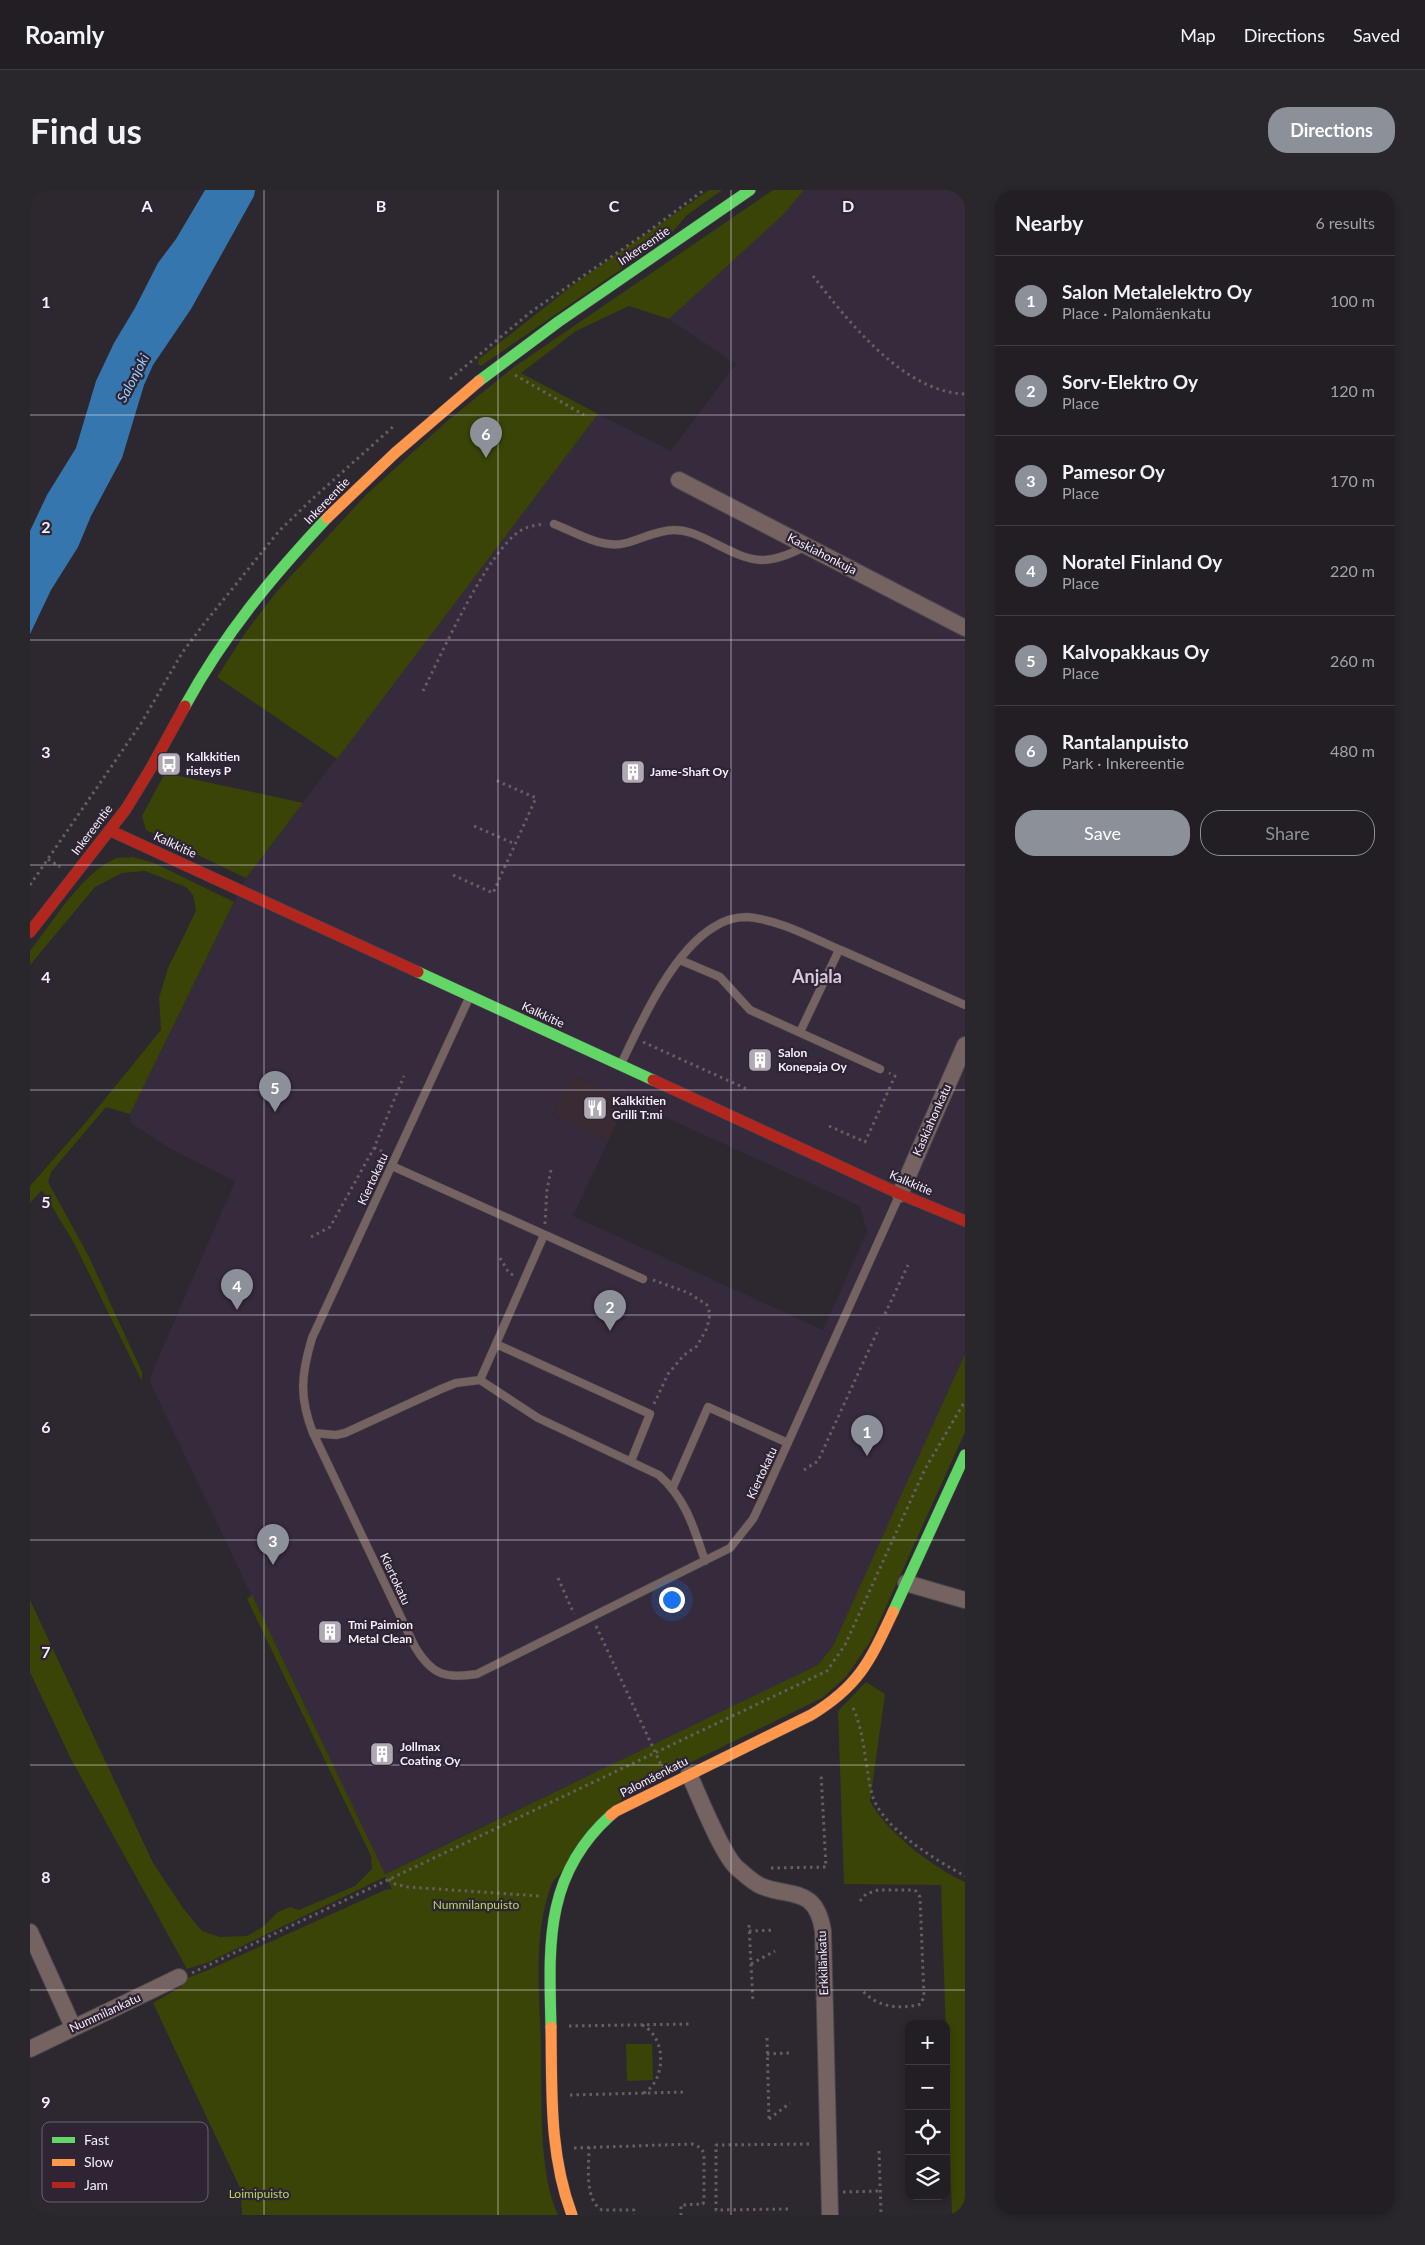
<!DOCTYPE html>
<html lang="en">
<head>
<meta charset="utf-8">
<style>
  :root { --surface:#221e24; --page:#2a272c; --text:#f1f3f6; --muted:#a2a2a6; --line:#3f3c41; --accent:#8c9099 }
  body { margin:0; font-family:Lato,sans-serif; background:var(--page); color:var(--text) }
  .controls { position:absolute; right:15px; bottom:15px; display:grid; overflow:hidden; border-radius:10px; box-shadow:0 2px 8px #0003 }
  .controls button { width:45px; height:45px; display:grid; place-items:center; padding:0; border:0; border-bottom:1px solid var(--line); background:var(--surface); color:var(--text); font:25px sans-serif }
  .you { position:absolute; left:641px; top:1409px; width:18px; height:18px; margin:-12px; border:4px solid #fff; border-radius:50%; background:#1a73e8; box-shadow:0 0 0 8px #1a73e833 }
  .badge { display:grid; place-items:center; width:32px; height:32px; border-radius:50%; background:var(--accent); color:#fff; font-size:16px; font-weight:700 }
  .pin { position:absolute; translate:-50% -41px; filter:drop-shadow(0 1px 2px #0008) }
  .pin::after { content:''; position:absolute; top:26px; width:18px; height:15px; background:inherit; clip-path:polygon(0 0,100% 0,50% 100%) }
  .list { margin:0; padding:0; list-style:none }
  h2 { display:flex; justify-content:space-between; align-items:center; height:65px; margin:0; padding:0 20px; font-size:21px }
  h2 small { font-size:16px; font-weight:400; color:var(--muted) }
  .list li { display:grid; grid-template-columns:32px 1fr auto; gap:15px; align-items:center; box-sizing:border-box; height:90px; padding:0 20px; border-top:1px solid var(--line) }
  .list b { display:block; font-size:19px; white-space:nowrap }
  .list p { margin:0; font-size:16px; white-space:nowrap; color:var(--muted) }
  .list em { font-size:16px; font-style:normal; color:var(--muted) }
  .actions { display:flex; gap:10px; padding:15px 20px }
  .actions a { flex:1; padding:11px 0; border:1px solid var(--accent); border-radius:20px; text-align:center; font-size:18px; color:var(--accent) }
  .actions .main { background:var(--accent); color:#fff }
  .icon { flex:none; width:28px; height:28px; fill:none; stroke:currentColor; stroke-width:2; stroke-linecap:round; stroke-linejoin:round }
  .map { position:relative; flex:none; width:935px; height:2025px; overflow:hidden; border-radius:20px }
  header { display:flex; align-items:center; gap:30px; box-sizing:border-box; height:70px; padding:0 25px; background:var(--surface); border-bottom:1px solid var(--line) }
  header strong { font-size:24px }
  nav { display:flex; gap:28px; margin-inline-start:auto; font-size:18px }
  .intro { display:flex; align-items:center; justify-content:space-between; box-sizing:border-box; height:120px; padding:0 30px }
  h1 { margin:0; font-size:35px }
  .button { padding:12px 22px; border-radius:20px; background:var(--accent); color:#fff; font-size:18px; font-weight:700 }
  main { display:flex; gap:30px; padding:0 30px }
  aside { flex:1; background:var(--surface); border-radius:20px; box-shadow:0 2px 8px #0003 }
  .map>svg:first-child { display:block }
  .commercial { fill:#392a33 }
  .built { fill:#362a3d; fill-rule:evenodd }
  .green { fill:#3a4407 }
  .water { fill:#3676ae }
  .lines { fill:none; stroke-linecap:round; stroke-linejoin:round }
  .lane-casing { stroke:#49454b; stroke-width:9 }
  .street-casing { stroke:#49454b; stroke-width:18 }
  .fast-casing { stroke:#49454b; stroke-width:12 }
  .slow-casing { stroke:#49454b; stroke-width:12 }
  .jam-casing { stroke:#49454b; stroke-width:12 }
  .path { stroke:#685e5f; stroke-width:3; stroke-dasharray:2.5 4; stroke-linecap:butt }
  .lane { stroke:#746360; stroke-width:8 }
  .street { stroke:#746360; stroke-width:16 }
  .fast { stroke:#63d668; stroke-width:11 }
  .slow { stroke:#ff974d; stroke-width:11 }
  .jam { stroke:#b3261e; stroke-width:11 }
  .grid { fill:none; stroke:#f5eef9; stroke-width:1; stroke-opacity:0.55 }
  .labels { text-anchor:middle; stroke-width:4.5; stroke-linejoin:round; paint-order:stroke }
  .street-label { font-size:12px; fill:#f5eef9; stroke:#2e2434 }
  .poi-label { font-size:12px; font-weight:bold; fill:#f5eef9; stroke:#2e2434; text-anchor:start }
  .park-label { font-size:12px; fill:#bad55f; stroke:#2e2434 }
  .water-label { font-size:14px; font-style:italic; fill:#98ccfd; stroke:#2e2434 }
  .district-label { font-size:18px; font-weight:bold; fill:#d5c8dd; stroke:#2e2434 }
  .key { fill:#2e2434; stroke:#6a616f; stroke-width:1 }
  .key-label { font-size:14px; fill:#f5eef9 }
  .grid-label { font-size:16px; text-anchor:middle; font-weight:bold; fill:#f5eef9; stroke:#2e2434; stroke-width:4.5; stroke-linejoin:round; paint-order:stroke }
</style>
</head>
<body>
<header>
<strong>Roamly</strong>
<nav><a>Map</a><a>Directions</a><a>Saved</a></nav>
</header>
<div class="intro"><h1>Find us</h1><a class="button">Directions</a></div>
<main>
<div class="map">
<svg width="935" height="2025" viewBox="0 0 935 2025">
  <rect width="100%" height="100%" fill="#2d2830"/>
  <path class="commercial" d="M 541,884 L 597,910 L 578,951 L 522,925 Z"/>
  <path class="built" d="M 774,0 L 935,0 L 935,1191 L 803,1456 L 788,1476 L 354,1684 L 119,1190 L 205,991 L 141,959 L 101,933 L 100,924 L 216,688 L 568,224 L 641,261 L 706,174 L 639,129 L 753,25 ZM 541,884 L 830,1016 L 837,1042 L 793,1140 L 543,1026 L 578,951 L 522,925 Z"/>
  <path class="green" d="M 679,0 L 692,0 L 657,25 L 639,46 L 451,176 L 448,174 L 449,169 L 547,92 Z
    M 743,0 L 774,0 L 753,25 L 639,129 L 599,116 L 546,141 L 491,183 L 568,224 L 307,569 L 187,487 L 216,442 L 247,401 L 337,304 L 416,232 L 484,177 Z
    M 135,583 L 273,613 L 216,688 L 116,640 L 112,626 Z
    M 103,667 L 124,673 L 204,712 L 100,924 L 76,917 L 21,982 L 18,992 L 59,1067 L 112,1182 L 112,1191 L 44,1053 L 12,1000 L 0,1013 L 0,996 L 57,931 L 131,840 L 129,808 L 138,778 L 166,721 L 163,705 L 156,697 L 115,681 L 92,683 L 65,697 L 0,775 L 0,761 C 22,733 53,681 87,668 C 92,667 98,668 103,667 Z
    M 935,1164 L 935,1242 L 840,1452 L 816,1487 L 792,1508 L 596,1604 L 522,1693 C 502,1745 510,1805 511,1859 C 512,1907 508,1982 528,2025 L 212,2025 L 211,2000 L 123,1813 L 152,1796 L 152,1790 L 176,1781 L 355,1700 L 362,1699 L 355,1687 L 179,1772 L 157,1779 L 40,1567 L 0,1482 L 0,1410 L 123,1673 L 153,1718 L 172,1741 L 190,1747 L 217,1746 L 233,1737 L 248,1722 L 260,1717 L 269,1720 L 325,1696 L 342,1679 L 341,1666 L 217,1409 L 222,1405 L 355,1684 L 788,1475 L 803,1456 Z
    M 836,1492 L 855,1504 L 840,1611 C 854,1640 906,1680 935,1692 L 935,2025 L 922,2025 L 911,1695 L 814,1694 L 808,1521 Z
    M 622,1854 L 623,1890 L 597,1891 L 596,1854 Z"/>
  <path class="water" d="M 175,0 L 225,0 L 224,6 L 161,119 L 123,175 L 114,195 L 92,268 L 61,326 L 48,357 L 21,400 L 0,444 L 0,341 L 17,305 L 46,258 L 66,191 L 84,153 L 105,118 L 128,73 L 146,49 Z"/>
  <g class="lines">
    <defs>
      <path id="lane" d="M 524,334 C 545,342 573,360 596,353 C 611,349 628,340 644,340 C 657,340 668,345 680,351 C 720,371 733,379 776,356
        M 650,770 L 690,787 L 720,820 L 850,879
        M 439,808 L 282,1148 C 271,1185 269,1207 283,1243 L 385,1457 C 402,1485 415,1489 447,1484 L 700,1358 L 723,1329 L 733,1308 L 869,1006
        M 770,842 L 809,760
        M 591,874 C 611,832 643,761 684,737 C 693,731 706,727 717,727 C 751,730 782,748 813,761 C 854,779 894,797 935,815
        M 362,976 L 613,1089
        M 466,1154 L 620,1224 L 601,1271
        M 450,1190 L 514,1045
        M 283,1243 L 306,1245 L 315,1243 L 411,1199 L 426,1193 L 450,1190 L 508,1228 L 629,1285 C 656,1309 664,1338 675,1371
        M 643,1297 L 678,1217 L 758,1253"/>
      <path id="street" d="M 649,290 L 935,438
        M 870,1004 L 935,855
        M 876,1393 L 935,1410
        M 659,1584 C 669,1606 691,1662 706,1677 C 713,1683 722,1692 731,1696 C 761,1708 786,1696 793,1741 L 800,2025
        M 0,1742 L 43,1837
        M 0,1859 L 149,1787"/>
      <path id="fast" d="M 449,191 L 528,132 L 720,0
        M 155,516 C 195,443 241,388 297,328
        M 388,782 L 623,890
        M 863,1422 L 935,1265
        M 521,1837 C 519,1755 514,1685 581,1625"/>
      <path id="slow" d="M 297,328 L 365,263 L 449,191
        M 581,1625 L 586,1621 L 781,1525 C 829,1496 840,1471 863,1422
        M 521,1837 C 522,1902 519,1964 542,2025"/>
      <path id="jam" d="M 81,641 L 388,782
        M 0,742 L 96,619 L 121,578 L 155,516
        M 623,890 L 870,1004 L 935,1031"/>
    </defs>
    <use href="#lane" class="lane-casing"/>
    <use href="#street" class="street-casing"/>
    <use href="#fast" class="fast-casing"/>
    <use href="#slow" class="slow-casing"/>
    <use href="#jam" class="jam-casing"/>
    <path class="path" d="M 783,86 C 818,131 873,202 935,204
      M 485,185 L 554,225
      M 420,189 L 502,121 L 616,43 L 674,0
      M 393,501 C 412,463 457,362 490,341 C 497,336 507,335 515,334
      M 444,636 L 485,654
      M 18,669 L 30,677
      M 423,685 L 463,703 L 506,608 L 463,589
      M 0,695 L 112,532 L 152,463 L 173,435 L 249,341 L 280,311 L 365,235
      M 613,852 L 719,900
      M 799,936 L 835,952 L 865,886 L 859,883
      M 344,958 L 356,963
      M 515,1034 L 517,999 L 521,980
      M 281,1047 L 300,1037 L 344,958 L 374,886
      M 470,1068 L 479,1083 L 485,1086
      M 623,1090 L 659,1103 L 677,1115 L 680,1124 L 677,1138 L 667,1156 L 654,1165 L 638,1184 L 624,1214
      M 855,1124 L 878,1075
      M 774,1280 L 788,1271 L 849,1138
      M 528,1388 L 544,1424
      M 566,1436 L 633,1579
      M 823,1518 C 835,1543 835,1578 842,1604 C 851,1638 906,1670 935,1686
      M 741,1678 L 796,1677 L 791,1583
      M 359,1689 L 365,1694 L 378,1697 L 510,1706
      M 830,1711 L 836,1704 L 848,1700 L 882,1700 L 886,1701 L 890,1707 L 894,1806 L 891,1814 C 870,1820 846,1817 832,1800
      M 719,1735 L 723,1813
      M 719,1741 L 745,1740
      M 721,1774 L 745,1761
      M 162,1783 L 797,1481 L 815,1455 L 895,1279 L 935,1211
      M 612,1835 C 618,1838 623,1843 626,1849 C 635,1866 631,1893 614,1903
      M 539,1836 L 661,1834
      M 737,1848 L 739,1929
      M 737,1864 L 759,1863
      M 540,1905 L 657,1902
      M 739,1929 L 760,1913
      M 559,1957 C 559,1975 554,2010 572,2020 L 604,2020 L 604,2025
      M 544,1958 L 662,1954 C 668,1956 672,1958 674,1964 L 674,2010 L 673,2014 L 651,2015 L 651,2025
      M 849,1961 L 851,2025
      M 813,2002 L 850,2001
      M 758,2019 L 686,2020 L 686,1955 L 783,1954"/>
    <use href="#lane" class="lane"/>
    <use href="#street" class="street"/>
    <use href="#fast" class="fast"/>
    <use href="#slow" class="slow"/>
    <use href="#jam" class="jam"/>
  </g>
  <path class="grid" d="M 234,0 L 234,2025M 468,0 L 468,2025M 701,0 L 701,2025M 0,225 L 935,225M 0,450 L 935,450M 0,675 L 935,675M 0,900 L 935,900M 0,1125 L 935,1125M 0,1350 L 935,1350M 0,1575 L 935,1575M 0,1800 L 935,1800"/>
  <defs>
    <symbol id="bus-square" viewBox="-11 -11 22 22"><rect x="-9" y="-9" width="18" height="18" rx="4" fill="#afa9b3" stroke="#2e2434"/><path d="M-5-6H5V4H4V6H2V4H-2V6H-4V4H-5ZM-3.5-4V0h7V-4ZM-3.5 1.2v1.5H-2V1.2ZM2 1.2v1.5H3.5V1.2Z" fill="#fff"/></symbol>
    <symbol id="building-square" viewBox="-11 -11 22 22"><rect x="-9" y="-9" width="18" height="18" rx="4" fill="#afa9b3" stroke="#2e2434"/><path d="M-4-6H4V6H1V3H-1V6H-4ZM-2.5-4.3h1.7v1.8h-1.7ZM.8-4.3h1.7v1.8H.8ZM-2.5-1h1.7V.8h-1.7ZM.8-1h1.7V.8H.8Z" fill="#fff"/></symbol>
    <symbol id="restaurant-square" viewBox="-11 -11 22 22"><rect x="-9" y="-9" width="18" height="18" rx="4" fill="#afa9b3" stroke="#2e2434"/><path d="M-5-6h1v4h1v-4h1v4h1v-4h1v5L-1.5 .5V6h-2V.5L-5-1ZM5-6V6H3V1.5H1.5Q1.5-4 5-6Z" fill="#fff"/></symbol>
  </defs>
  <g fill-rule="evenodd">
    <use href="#bus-square" x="125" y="560" width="28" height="28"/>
    <use href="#building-square" x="589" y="568" width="28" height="28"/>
    <use href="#building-square" x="716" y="856" width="28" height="28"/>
    <use href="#restaurant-square" x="551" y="904" width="28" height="28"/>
    <use href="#building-square" x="286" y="1428" width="28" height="28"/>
    <use href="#building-square" x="338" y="1550" width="28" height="28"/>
  </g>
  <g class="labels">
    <g class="street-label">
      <text transform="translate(614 56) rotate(-34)" y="4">Inkereentie</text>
      <text transform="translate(297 311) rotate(-46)" y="4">Inkereentie</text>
      <text transform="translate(792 364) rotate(27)" y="4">Kaskiahonkuja</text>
      <text transform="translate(62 640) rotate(-53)" y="4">Inkereentie</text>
      <text transform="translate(145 655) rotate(25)" y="4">Kalkkitie</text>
      <text transform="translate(513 825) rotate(25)" y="4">Kalkkitie</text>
      <text transform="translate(902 930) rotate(-66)" y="4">Kaskiahonkatu</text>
      <text transform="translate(343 989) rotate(-65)" y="4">Kiertokatu</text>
      <text transform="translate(881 993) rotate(23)" y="4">Kalkkitie</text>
      <text transform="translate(732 1283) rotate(-65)" y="4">Kiertokatu</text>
      <text transform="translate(365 1389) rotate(65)" y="4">Kiertokatu</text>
      <text transform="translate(624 1587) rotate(-27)" y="4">Palomäenkatu</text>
      <text transform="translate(793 1773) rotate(-92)" y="4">Erkkilänkatu</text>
      <text transform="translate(75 1823) rotate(-25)" y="4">Nummilankatu</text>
    </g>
    <g class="poi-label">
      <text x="156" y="571">Kalkkitien<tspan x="156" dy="14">risteys P</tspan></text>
      <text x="620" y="586">Jame-Shaft Oy</text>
      <text x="748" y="867">Salon<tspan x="748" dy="14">Konepaja Oy</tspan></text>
      <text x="582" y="915">Kalkkitien<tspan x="582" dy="14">Grilli T:mi</tspan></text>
      <text x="318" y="1439">Tmi Paimion<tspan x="318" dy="14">Metal Clean</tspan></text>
      <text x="370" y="1561">Jollmax<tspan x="370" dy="14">Coating Oy</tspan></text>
    </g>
    <g class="park-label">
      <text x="446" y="1719">Nummilanpuisto</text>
      <text x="229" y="2008">Loimipuisto</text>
    </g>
    <g class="water-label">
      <text transform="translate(103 188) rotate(-62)" y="5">Salonjoki</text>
    </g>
    <g class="district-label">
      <text x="787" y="793">Anjala</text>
    </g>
  </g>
  <rect x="12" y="1932" width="166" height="80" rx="8" class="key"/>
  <rect x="22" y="1947" width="23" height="6" fill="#63d668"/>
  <rect x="22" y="1969" width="23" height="7" fill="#ff974d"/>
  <rect x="22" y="1992" width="23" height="6" fill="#b3261e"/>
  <g class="key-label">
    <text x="54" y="1955">Fast</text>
    <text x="54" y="1977">Slow</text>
    <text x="54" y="2000">Jam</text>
  </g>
  <g class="grid-label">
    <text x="117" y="22">A</text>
    <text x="351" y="22">B</text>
    <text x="584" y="22">C</text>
    <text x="818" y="22">D</text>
    <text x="16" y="118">1</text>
    <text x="16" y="343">2</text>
    <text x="16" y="568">3</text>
    <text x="16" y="793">4</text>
    <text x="16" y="1018">5</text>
    <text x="16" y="1243">6</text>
    <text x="16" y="1468">7</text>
    <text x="16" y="1693">8</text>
    <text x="16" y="1918">9</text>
  </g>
</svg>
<div class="controls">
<button>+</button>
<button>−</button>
<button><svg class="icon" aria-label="locate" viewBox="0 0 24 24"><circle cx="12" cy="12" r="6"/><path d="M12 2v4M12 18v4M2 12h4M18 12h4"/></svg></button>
<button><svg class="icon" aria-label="layers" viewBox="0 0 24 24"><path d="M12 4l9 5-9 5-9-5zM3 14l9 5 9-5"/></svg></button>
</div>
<div class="you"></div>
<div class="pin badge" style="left:837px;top:1266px">1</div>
<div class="pin badge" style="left:580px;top:1141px">2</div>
<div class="pin badge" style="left:243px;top:1375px">3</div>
<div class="pin badge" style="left:207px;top:1120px">4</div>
<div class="pin badge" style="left:245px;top:922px">5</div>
<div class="pin badge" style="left:456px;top:268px">6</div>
</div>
<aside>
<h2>Nearby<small>6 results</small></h2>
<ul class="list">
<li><span class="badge">1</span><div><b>Salon Metalelektro Oy</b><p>Place · Palomäenkatu</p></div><em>100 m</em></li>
<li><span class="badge">2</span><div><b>Sorv-Elektro Oy</b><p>Place</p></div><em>120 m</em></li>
<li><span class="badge">3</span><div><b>Pamesor Oy</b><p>Place</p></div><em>170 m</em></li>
<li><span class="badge">4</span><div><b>Noratel Finland Oy</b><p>Place</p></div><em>220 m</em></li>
<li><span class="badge">5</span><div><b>Kalvopakkaus Oy</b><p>Place</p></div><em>260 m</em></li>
<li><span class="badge">6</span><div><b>Rantalanpuisto</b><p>Park · Inkereentie</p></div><em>480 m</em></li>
</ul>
<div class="actions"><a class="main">Save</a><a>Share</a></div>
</aside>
</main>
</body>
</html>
